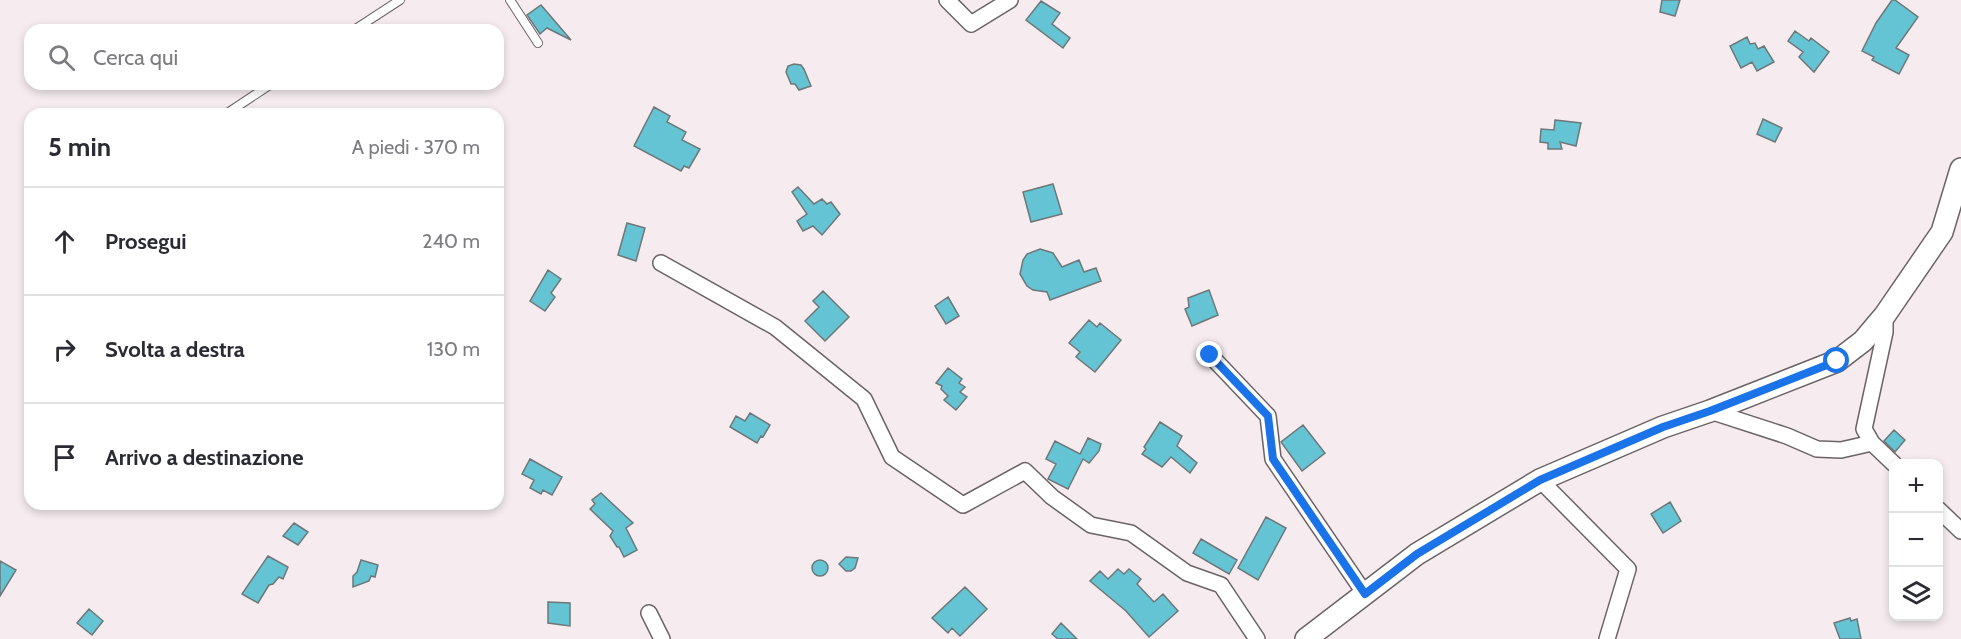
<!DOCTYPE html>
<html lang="it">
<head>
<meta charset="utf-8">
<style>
  :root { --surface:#fff; --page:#f7f7f7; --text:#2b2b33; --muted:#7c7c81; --line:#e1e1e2 }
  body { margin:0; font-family:Cabin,sans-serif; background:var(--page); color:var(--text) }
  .controls { position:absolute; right:18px; bottom:18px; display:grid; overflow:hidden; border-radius:12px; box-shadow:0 3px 9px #0003 }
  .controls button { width:54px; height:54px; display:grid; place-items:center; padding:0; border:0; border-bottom:2px solid var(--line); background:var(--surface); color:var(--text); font:30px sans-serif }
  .stop { position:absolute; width:18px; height:18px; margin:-14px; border:4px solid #1a73e8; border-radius:50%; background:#fff }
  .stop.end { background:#1a73e8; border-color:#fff; box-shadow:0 2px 6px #0008 }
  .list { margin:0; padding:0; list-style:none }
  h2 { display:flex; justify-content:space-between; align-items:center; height:78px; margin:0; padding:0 24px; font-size:26px }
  h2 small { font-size:20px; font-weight:400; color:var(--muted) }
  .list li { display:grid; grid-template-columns:39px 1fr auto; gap:18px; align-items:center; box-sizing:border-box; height:108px; padding:0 24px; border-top:2px solid var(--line) }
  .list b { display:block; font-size:22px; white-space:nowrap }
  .list em { font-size:20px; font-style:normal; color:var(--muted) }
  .icon { flex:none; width:33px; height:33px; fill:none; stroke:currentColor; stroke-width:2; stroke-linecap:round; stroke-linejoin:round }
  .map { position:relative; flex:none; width:1961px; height:639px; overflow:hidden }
  .search { position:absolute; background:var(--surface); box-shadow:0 3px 9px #0003; left:24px; top:24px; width:480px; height:66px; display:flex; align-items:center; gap:15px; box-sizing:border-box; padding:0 21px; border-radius:18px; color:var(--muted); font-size:22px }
  .panel { position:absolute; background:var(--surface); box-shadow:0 3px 9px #0003; left:24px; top:108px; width:480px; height:402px; border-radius:18px }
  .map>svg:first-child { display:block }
  .building { fill:#65c4d3; stroke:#6e7779; stroke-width:1.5 }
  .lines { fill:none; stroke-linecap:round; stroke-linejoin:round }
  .lane-casing { stroke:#6b6366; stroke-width:10 }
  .street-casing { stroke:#6b6366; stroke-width:18 }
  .secondary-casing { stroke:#6b6366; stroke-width:24 }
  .lane { stroke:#fff; stroke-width:8 }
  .street { stroke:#fff; stroke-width:15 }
  .secondary { stroke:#fff; stroke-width:21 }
  .route { stroke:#1a73e8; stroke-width:8 }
</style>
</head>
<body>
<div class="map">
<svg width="1961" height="639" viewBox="0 0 1961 639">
  <rect width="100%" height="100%" fill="#f6ecef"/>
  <path class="building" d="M 1662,0 L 1680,0 L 1675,16 L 1660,12 Z
    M 1892,0 L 1895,0 L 1918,17 L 1896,48 L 1909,55 L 1899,74 L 1872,60 L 1874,57 L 1862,51 L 1876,23 Z
    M 1041,1 L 1060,13 L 1052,24 L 1070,38 L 1063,48 L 1026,20 Z
    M 541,5 L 571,40 L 547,28 L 540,34 L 527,15 Z
    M 1795,31 L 1809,41 L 1811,38 L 1829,52 L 1814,72 L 1799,57 L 1803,52 L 1788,41 Z
    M 1747,37 L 1750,44 L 1755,43 L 1758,49 L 1764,46 L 1774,62 L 1757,71 L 1752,62 L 1741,68 L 1730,46 Z
    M 794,64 L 801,65 L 804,69 L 811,86 L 799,90 L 795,84 L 791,84 L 786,72 L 788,66 Z
    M 654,107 L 670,116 L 667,122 L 686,132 L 682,140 L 700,149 L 689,168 L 684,166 L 681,171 L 634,146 Z
    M 1763,119 L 1782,128 L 1775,142 L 1757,134 Z
    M 1555,120 L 1581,123 L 1576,146 L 1560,142 L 1562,149 L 1548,149 L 1548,143 L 1540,142 L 1541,129 L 1554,130 Z
    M 1053,184 L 1062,214 L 1031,222 L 1023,192 Z
    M 798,187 L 814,204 L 822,199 L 827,204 L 831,202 L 840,214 L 822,235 L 813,226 L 803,231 L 797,221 L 807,214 L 792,192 Z
    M 627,223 L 645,228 L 636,261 L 618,255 Z
    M 1040,249 L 1053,253 L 1062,267 L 1079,260 L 1084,272 L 1096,268 L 1101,281 L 1050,300 L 1047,292 L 1033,290 L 1027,286 L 1020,274 L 1023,260 L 1027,254 Z
    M 548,270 L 561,279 L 551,293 L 555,297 L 545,311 L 530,301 Z
    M 1209,290 L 1218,315 L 1192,326 L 1185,309 L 1189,307 L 1188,298 Z
    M 823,291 L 849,317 L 825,341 L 805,321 L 819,307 L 813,301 Z
    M 948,297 L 959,316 L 946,324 L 935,306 Z
    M 1089,320 L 1097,327 L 1100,323 L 1121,340 L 1095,372 L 1076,357 L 1080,352 L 1069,343 Z
    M 948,368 L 962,379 L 959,383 L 965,387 L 960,392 L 967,397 L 956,410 L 944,400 L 948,396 L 941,389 L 942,386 L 936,383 Z
    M 750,413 L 770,425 L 763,437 L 761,436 L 757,443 L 730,427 L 736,416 L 745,421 Z
    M 1160,422 L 1182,436 L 1177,446 L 1197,463 L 1190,473 L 1171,457 L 1162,467 L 1142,454 L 1146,449 L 1144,447 Z
    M 1303,425 L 1325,453 L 1302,471 L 1281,442 Z
    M 1894,430 L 1905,440 L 1895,452 L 1884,441 Z
    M 1088,438 L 1101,444 L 1099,451 L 1089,463 L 1083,459 L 1068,489 L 1048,479 L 1056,464 L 1046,459 L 1055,441 L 1080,454 Z
    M 530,459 L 562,477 L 552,495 L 543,490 L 541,494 L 530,488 L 534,480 L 522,474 Z
    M 601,493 L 633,523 L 626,528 L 637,550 L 624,557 L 619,547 L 617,547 L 610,536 L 613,531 L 590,509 L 595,504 L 592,500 Z
    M 1670,502 L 1681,521 L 1663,533 L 1651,514 Z
    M 1266,517 L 1286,528 L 1258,580 L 1238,568 Z
    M 294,523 L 308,532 L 298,545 L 283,536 Z
    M 1201,539 L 1237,560 L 1229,574 L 1193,553 Z
    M 268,556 L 288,567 L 283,579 L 279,577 L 273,584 L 269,585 L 258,603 L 242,594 Z
    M 846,557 L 858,558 L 855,568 L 851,571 L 846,571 L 839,564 Z
    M812 568a8 8 0 1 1 16 0a8 8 0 1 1-16 0Z
    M 361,560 L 378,565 L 375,577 L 371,576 L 369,581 L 353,587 L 353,576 L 357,572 Z
    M 0,561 L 16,570 L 0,596 Z
    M 1118,569 L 1124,574 L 1129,569 L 1141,579 L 1137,584 L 1154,602 L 1163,594 L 1178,611 L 1149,637 L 1126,611 L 1090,581 L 1100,571 L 1108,579 Z
    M 965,587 L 987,609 L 960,636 L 952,628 L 948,633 L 932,618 Z
    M 548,602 L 570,603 L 570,626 L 548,623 Z
    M 89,609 L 103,621 L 92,635 L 77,623 Z
    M 1850,618 L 1851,621 L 1857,619 L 1861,639 L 1840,639 L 1834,623 Z
    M 1061,623 L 1077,639 L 1058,639 L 1052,634 Z"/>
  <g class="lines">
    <defs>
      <path id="lane" d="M 510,0 L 538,43
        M 354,30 L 400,0
        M 226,114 L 271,84"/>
      <path id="street" d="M 947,0 L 971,24 L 1010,0
        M 661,263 L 775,327 L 864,399 L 892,457 L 963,505 L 1025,471 L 1052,497 L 1091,525 L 1131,533 L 1187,573 L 1221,585 L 1257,639
        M 1885,315 L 1885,332 L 1864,429 L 1872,443 L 1894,464
        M 1210,355 L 1268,416 L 1273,459 L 1365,594
        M 1710,411 L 1787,436 L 1817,449 L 1841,450 L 1872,443
        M 1540,480 L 1628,569 L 1607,639
        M 1938,509 L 1961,531
        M 649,613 L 662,639"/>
      <path id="secondary" d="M 1306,639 L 1417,554 L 1540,480 L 1663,427 L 1710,411 L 1837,361 L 1863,341 L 1885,315 L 1942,232 L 1961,169"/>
    </defs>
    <use href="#lane" class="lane-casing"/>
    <use href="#street" class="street-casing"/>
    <use href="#secondary" class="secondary-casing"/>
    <use href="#lane" class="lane"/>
    <use href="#street" class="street"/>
    <use href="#secondary" class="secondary"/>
  </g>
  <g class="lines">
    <path class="route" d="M 1210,355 L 1268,416 L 1273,459 L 1365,594 L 1417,554 L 1540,480 L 1663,427 L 1710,411 L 1837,361"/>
  </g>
</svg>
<div class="controls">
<button>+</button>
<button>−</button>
<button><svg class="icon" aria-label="layers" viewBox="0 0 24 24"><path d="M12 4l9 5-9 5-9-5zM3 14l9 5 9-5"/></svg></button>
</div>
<div class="stop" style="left:1837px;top:361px"></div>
<div class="stop end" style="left:1210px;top:355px"></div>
<div class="search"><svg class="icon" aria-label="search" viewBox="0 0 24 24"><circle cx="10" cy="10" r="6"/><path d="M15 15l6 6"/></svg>Cerca qui</div>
<section class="panel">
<h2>5 min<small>A piedi · 370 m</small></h2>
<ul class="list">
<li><svg class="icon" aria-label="ahead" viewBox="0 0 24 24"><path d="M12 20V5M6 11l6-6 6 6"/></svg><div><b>Prosegui</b></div><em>240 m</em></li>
<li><svg class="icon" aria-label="right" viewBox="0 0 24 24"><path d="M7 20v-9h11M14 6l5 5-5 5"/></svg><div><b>Svolta a destra</b></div><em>130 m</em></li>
<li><svg class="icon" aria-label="arrive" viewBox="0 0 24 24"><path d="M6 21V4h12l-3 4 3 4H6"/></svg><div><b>Arrivo a destinazione</b></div></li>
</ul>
</section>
</div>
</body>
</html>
